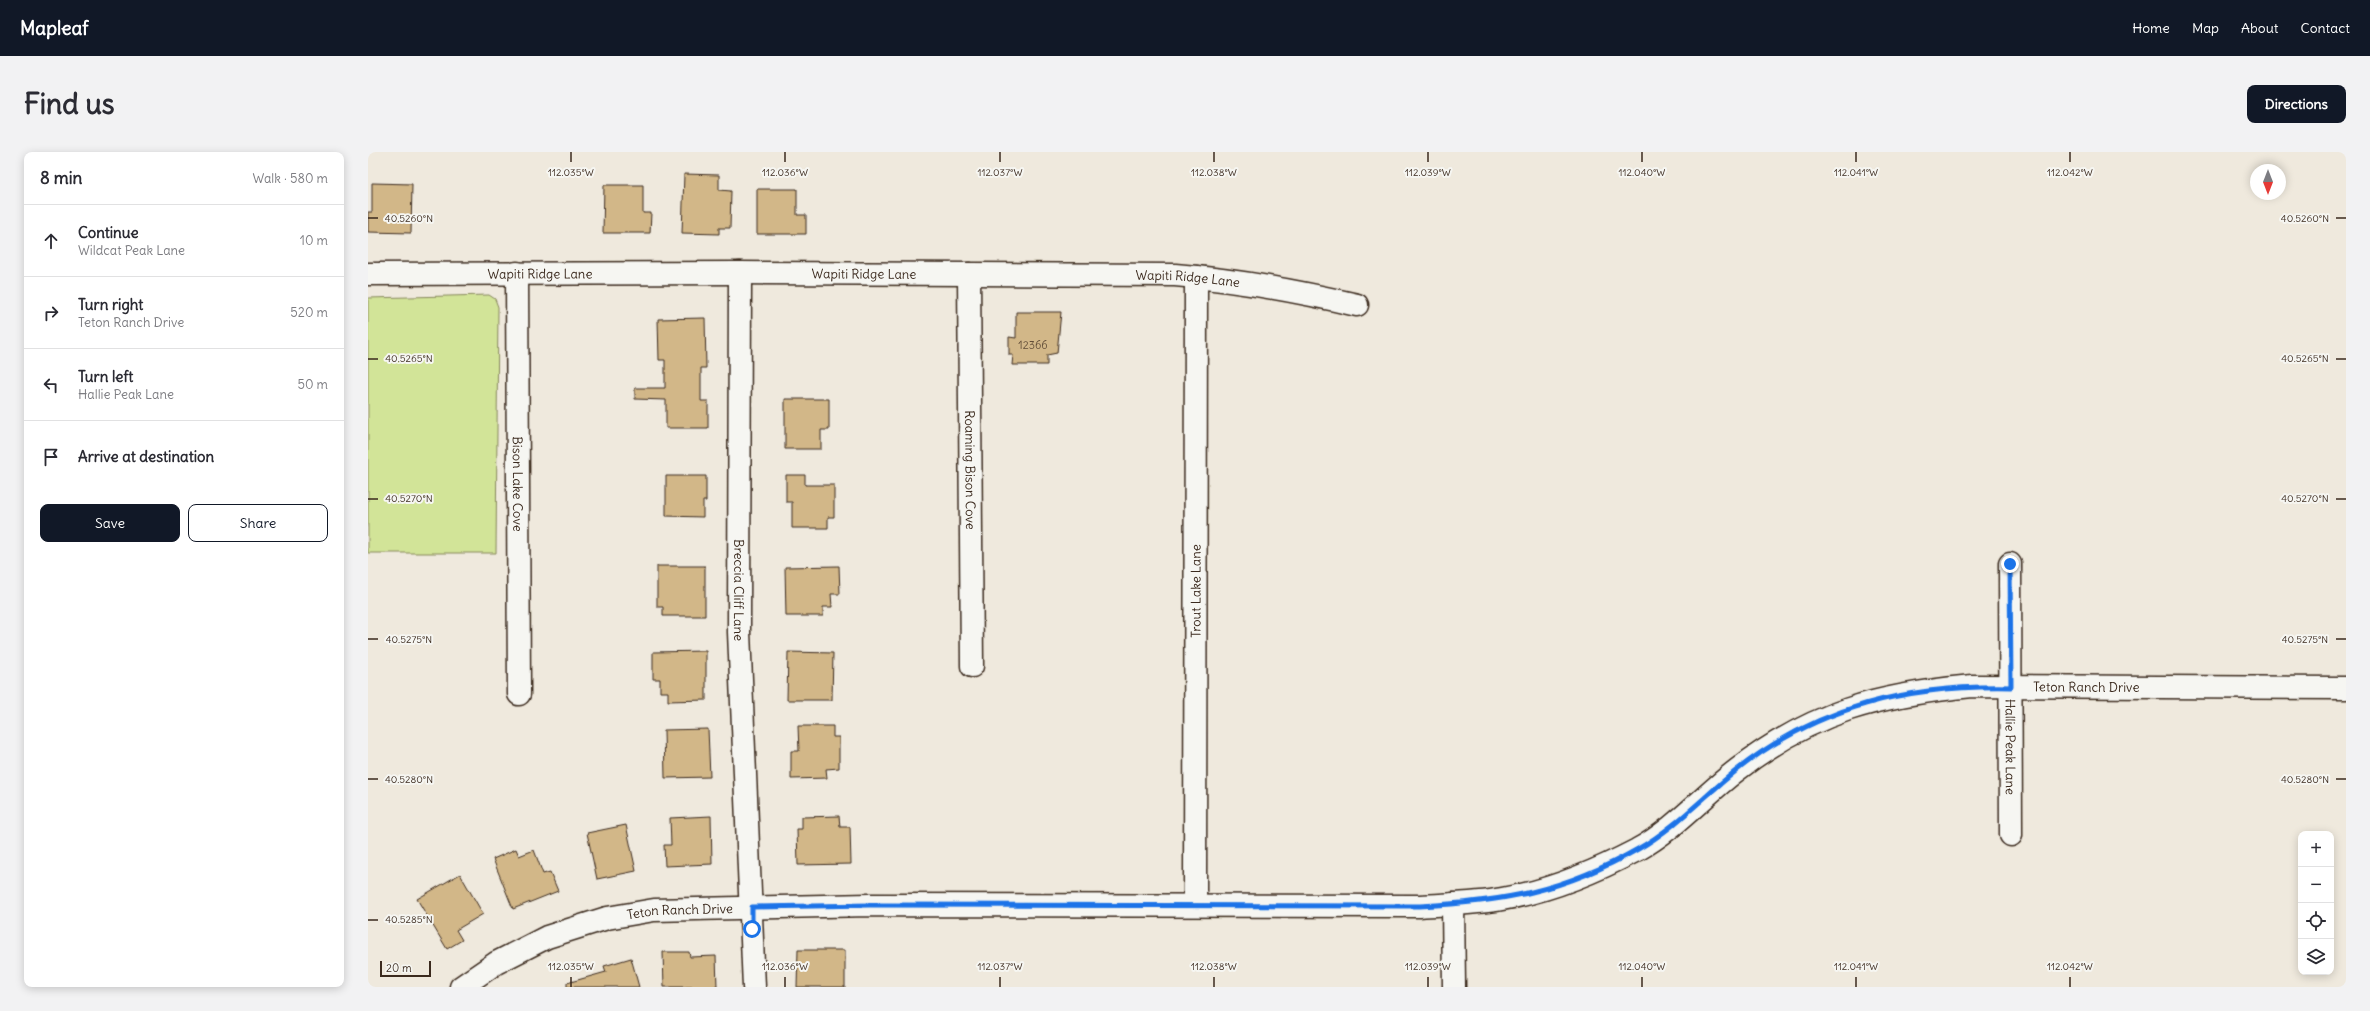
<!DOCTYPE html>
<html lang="en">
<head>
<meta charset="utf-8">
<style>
  :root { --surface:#fff; --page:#f2f2f3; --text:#2b2b33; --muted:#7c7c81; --line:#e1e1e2; --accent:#111827 }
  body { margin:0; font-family:Delius,sans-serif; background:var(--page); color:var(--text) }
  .controls { position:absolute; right:12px; bottom:12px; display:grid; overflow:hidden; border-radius:8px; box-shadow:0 2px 10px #0003 }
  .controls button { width:36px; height:36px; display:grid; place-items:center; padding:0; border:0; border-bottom:1px solid var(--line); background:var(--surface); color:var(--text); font:20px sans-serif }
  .compass { position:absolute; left:1882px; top:12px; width:36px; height:36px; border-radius:50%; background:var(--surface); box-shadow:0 2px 10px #0003; rotate:180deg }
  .scale { position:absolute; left:12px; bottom:10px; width:51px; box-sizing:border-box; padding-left:4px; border:2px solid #3b2a1e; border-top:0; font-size:11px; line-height:14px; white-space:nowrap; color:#3b2a1e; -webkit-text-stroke:3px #f6f6f2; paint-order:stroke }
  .stop { position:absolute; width:12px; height:12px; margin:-9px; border:3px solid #1a73e8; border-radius:50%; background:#fff }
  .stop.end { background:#1a73e8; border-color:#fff; box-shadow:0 1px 4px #0008 }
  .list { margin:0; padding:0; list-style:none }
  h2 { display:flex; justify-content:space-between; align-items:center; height:52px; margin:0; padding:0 16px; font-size:17px }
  h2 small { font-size:13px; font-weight:400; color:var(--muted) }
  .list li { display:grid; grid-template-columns:26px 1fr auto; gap:12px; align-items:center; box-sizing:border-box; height:72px; padding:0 16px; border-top:1px solid var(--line) }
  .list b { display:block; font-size:15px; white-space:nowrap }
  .list p { margin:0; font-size:13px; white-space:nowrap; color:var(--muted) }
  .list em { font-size:13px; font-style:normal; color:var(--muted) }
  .actions { display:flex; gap:8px; padding:12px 16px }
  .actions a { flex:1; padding:9px 0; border:1px solid var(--accent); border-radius:8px; text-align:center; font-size:14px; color:var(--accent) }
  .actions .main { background:var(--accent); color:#fff }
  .icon { flex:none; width:22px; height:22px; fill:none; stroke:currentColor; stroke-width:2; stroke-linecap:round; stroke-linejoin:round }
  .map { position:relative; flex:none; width:1978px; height:835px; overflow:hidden; border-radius:8px }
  header { display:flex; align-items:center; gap:24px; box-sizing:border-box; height:56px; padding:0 20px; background:var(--accent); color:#fff }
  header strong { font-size:19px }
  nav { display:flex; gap:22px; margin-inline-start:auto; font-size:14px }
  .intro { display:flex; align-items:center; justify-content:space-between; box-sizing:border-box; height:96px; padding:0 24px }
  h1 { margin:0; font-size:28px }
  .button { padding:10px 18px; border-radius:8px; background:var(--accent); color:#fff; font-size:14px; font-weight:700 }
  main { display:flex; gap:24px; padding:0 24px }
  aside { flex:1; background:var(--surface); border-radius:8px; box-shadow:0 2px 10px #0003 }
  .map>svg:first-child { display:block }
  .green { fill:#d2e498; stroke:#86875b }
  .building { fill:#d2b788; stroke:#3b2a1e }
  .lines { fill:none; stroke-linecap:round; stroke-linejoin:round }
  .minor-casing { stroke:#3b2a1e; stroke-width:25 }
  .minor { stroke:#f6f6f2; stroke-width:22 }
  .route { stroke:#1a73e8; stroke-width:5 }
  .ticks { fill:none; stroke:#3b2a1e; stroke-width:1.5 }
  .labels { text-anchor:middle; stroke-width:4; stroke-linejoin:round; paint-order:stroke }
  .number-label { font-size:11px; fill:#614d38 }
  .street-label { font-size:13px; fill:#3b2a1e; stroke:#f6f6f2 }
  .ticks-label { font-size:10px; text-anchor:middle; fill:#3b2a1e; stroke:#f6f6f2; stroke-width:4; stroke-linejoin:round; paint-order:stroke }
</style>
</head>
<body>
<header>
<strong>Mapleaf</strong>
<nav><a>Home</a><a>Map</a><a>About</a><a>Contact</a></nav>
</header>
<div class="intro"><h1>Find us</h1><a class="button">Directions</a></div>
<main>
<aside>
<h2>8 min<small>Walk · 580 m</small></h2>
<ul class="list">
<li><svg class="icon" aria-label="ahead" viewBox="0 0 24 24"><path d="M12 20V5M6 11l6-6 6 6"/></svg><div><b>Continue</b><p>Wildcat Peak Lane</p></div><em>10 m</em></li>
<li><svg class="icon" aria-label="right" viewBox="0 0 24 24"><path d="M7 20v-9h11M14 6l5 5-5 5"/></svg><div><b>Turn right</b><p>Teton Ranch Drive</p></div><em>520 m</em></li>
<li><svg class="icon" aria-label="left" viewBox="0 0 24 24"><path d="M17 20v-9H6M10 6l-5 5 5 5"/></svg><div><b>Turn left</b><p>Hallie Peak Lane</p></div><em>50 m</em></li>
<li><svg class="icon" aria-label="arrive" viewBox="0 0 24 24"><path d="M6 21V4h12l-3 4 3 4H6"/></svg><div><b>Arrive at destination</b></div></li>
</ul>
<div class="actions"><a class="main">Save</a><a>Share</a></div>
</aside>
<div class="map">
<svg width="1978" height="835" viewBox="0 0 1978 835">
  <rect width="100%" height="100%" fill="#efe9dd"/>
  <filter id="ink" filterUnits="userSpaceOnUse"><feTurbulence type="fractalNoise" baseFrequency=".025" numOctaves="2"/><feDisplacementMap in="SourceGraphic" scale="8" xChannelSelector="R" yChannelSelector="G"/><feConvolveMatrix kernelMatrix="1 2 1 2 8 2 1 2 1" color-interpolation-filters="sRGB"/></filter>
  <g filter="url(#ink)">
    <path class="green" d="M 121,143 L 127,147 L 130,155 L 128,401 L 0,401 L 0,146 Z"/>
    <path class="building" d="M 316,22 L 351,23 L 351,38 L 363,39 L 362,76 L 351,76 L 351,82 L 314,81 Z
      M 4,31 L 44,32 L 43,81 L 0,80 L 0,60 L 4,60 Z
      M 236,33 L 275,33 L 275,61 L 283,61 L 282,81 L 235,81 Z
      M 389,37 L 429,37 L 429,63 L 438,63 L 438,82 L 389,82 Z
      M 648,160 L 693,160 L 689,201 L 679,203 L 679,213 L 644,213 L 645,203 L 641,203 L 641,185 L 648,186 Z
      M 337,166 L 338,216 L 333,216 L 333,249 L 340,249 L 340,276 L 298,276 L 298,248 L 267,247 L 267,236 L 297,236 L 297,208 L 291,208 L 290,167 Z
      M 417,247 L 461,247 L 461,278 L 453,278 L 453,297 L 417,297 Z
      M 418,323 L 437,323 L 437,333 L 466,333 L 466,365 L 460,365 L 460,376 L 424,376 L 424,350 L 418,350 Z
      M 298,324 L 338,324 L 338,349 L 335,349 L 335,365 L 298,364 Z
      M 289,414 L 337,414 L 337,464 L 295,464 L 295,455 L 289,455 Z
      M 471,414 L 472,442 L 463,442 L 464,455 L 455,455 L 455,464 L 418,464 L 417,415 Z
      M 338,499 L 338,548 L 300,549 L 300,540 L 292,540 L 292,527 L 285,527 L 285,500 Z
      M 420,500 L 465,501 L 464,548 L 419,548 Z
      M 430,574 L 465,574 L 465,585 L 471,585 L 471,616 L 458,617 L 459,626 L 423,627 L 423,599 L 431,599 Z
      M 340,577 L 342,625 L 297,626 L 296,578 Z
      M 343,664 L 344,712 L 297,714 L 296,693 L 303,693 L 302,666 Z
      M 471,664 L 472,675 L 482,675 L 483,712 L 430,713 L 429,677 L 434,677 L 434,665 Z
      M 258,673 L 268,719 L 229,727 L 219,681 Z
      M 148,697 L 151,704 L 166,698 L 175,722 L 182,720 L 190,739 L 145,757 L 125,707 Z
      M 92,722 L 115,762 L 88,778 L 94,788 L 79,797 L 49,747 Z
      M 430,798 L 477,798 L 477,835 L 429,835 Z
      M 295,800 L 321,800 L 322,805 L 348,804 L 349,835 L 296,835 Z
      M 263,806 L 271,835 L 199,835 L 199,831 L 238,820 L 236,814 Z"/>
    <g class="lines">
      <defs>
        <g id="minor">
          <path id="s1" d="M 149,121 L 151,542"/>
          <path id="s2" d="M 372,121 L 371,480 L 386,835"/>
          <path id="s3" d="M 0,122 L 372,121 L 807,123 C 869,128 929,139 989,153"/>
          <path id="s4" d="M 601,122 L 604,514"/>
          <path id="s5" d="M 1642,412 L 1643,683"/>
          <path d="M 1085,752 L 1086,835"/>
          <path id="s6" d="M 827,753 L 828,125"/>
          <path id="s7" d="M 93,835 L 128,811 L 179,785 L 239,766 L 286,758 L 501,753 L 1052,754 C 1080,752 1107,752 1134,747 C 1182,739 1227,720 1269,698 C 1307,677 1335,644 1369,618 C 1445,559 1511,543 1604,534 L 1978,536"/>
        </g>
      </defs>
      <use href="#minor" class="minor-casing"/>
      <use href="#minor" class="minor"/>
    </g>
  </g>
  <g class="lines" filter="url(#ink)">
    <path class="route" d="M 384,777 L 384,755 L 501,753 L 1052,754 C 1135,750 1197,739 1270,697 C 1307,676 1335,645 1369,618 C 1450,554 1541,533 1643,535 L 1642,412"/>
  </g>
  <path class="ticks" d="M 203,0 L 203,10M 417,0 L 417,10M 632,0 L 632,10M 846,0 L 846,10M 1060,0 L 1060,10M 1274,0 L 1274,10M 1488,0 L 1488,10M 1702,0 L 1702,10M 0,66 L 10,66M 1968,66 L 1978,66M 0,207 L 10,207M 1968,207 L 1978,207M 0,347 L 10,347M 1968,347 L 1978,347M 0,487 L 10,487M 1968,487 L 1978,487M 0,627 L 10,627M 1968,627 L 1978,627M 0,768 L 10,768M 203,825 L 203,835M 417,825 L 417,835M 632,825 L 632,835M 846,825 L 846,835M 1060,825 L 1060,835M 1274,825 L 1274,835M 1488,825 L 1488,835M 1702,825 L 1702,835"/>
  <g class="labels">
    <g class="number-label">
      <text x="665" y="197">12366</text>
    </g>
    <g class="street-label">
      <text dy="5" stroke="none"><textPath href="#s3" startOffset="172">Wapiti Ridge Lane</textPath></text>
      <text dy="5" stroke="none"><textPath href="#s3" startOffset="496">Wapiti Ridge Lane</textPath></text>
      <text dy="5" stroke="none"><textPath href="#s3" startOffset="820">Wapiti Ridge Lane</textPath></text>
      <text dy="5" stroke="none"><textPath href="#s4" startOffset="196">Roaming Bison Cove</textPath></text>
      <text dy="5" stroke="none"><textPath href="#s1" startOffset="211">Bison Lake Cove</textPath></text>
      <text dy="5" stroke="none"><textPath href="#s2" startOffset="317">Breccia Cliff Lane</textPath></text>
      <text dy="5" stroke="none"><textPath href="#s6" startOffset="314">Trout Lake Lane</textPath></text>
      <text dy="5" stroke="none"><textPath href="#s7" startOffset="1699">Teton Ranch Drive</textPath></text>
      <text dy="5" stroke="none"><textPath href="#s5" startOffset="183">Hallie Peak Lane</textPath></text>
      <text dy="5" stroke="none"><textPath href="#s7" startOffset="236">Teton Ranch Drive</textPath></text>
    </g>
  </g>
  <g class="ticks-label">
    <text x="203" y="24">112.035°W</text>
    <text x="417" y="24">112.036°W</text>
    <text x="632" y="24">112.037°W</text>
    <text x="846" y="24">112.038°W</text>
    <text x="1060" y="24">112.039°W</text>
    <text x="1274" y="24">112.040°W</text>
    <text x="1488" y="24">112.041°W</text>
    <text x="1702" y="24">112.042°W</text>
    <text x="1937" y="70">40.5260°N</text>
    <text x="41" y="70">40.5260°N</text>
    <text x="1937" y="210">40.5265°N</text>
    <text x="41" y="210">40.5265°N</text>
    <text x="1937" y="350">40.5270°N</text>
    <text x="41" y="350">40.5270°N</text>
    <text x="1937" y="491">40.5275°N</text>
    <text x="41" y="491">40.5275°N</text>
    <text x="1937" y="631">40.5280°N</text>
    <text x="41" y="631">40.5280°N</text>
    <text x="41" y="771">40.5285°N</text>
    <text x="203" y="818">112.035°W</text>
    <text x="417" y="818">112.036°W</text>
    <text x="632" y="818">112.037°W</text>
    <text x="846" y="818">112.038°W</text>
    <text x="1060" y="818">112.039°W</text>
    <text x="1274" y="818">112.040°W</text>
    <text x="1488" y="818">112.041°W</text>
    <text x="1702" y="818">112.042°W</text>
  </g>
</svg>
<div class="controls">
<button>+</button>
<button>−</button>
<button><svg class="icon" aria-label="locate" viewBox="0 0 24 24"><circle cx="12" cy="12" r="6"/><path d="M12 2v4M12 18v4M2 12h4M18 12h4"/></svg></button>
<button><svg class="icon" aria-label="layers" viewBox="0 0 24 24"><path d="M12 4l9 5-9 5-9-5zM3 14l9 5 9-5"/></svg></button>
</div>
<svg class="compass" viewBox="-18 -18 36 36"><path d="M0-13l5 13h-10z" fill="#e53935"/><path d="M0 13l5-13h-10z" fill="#7c7c81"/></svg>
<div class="scale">20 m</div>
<div class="stop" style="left:384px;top:777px"></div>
<div class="stop end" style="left:1642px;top:412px"></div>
</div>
</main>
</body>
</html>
